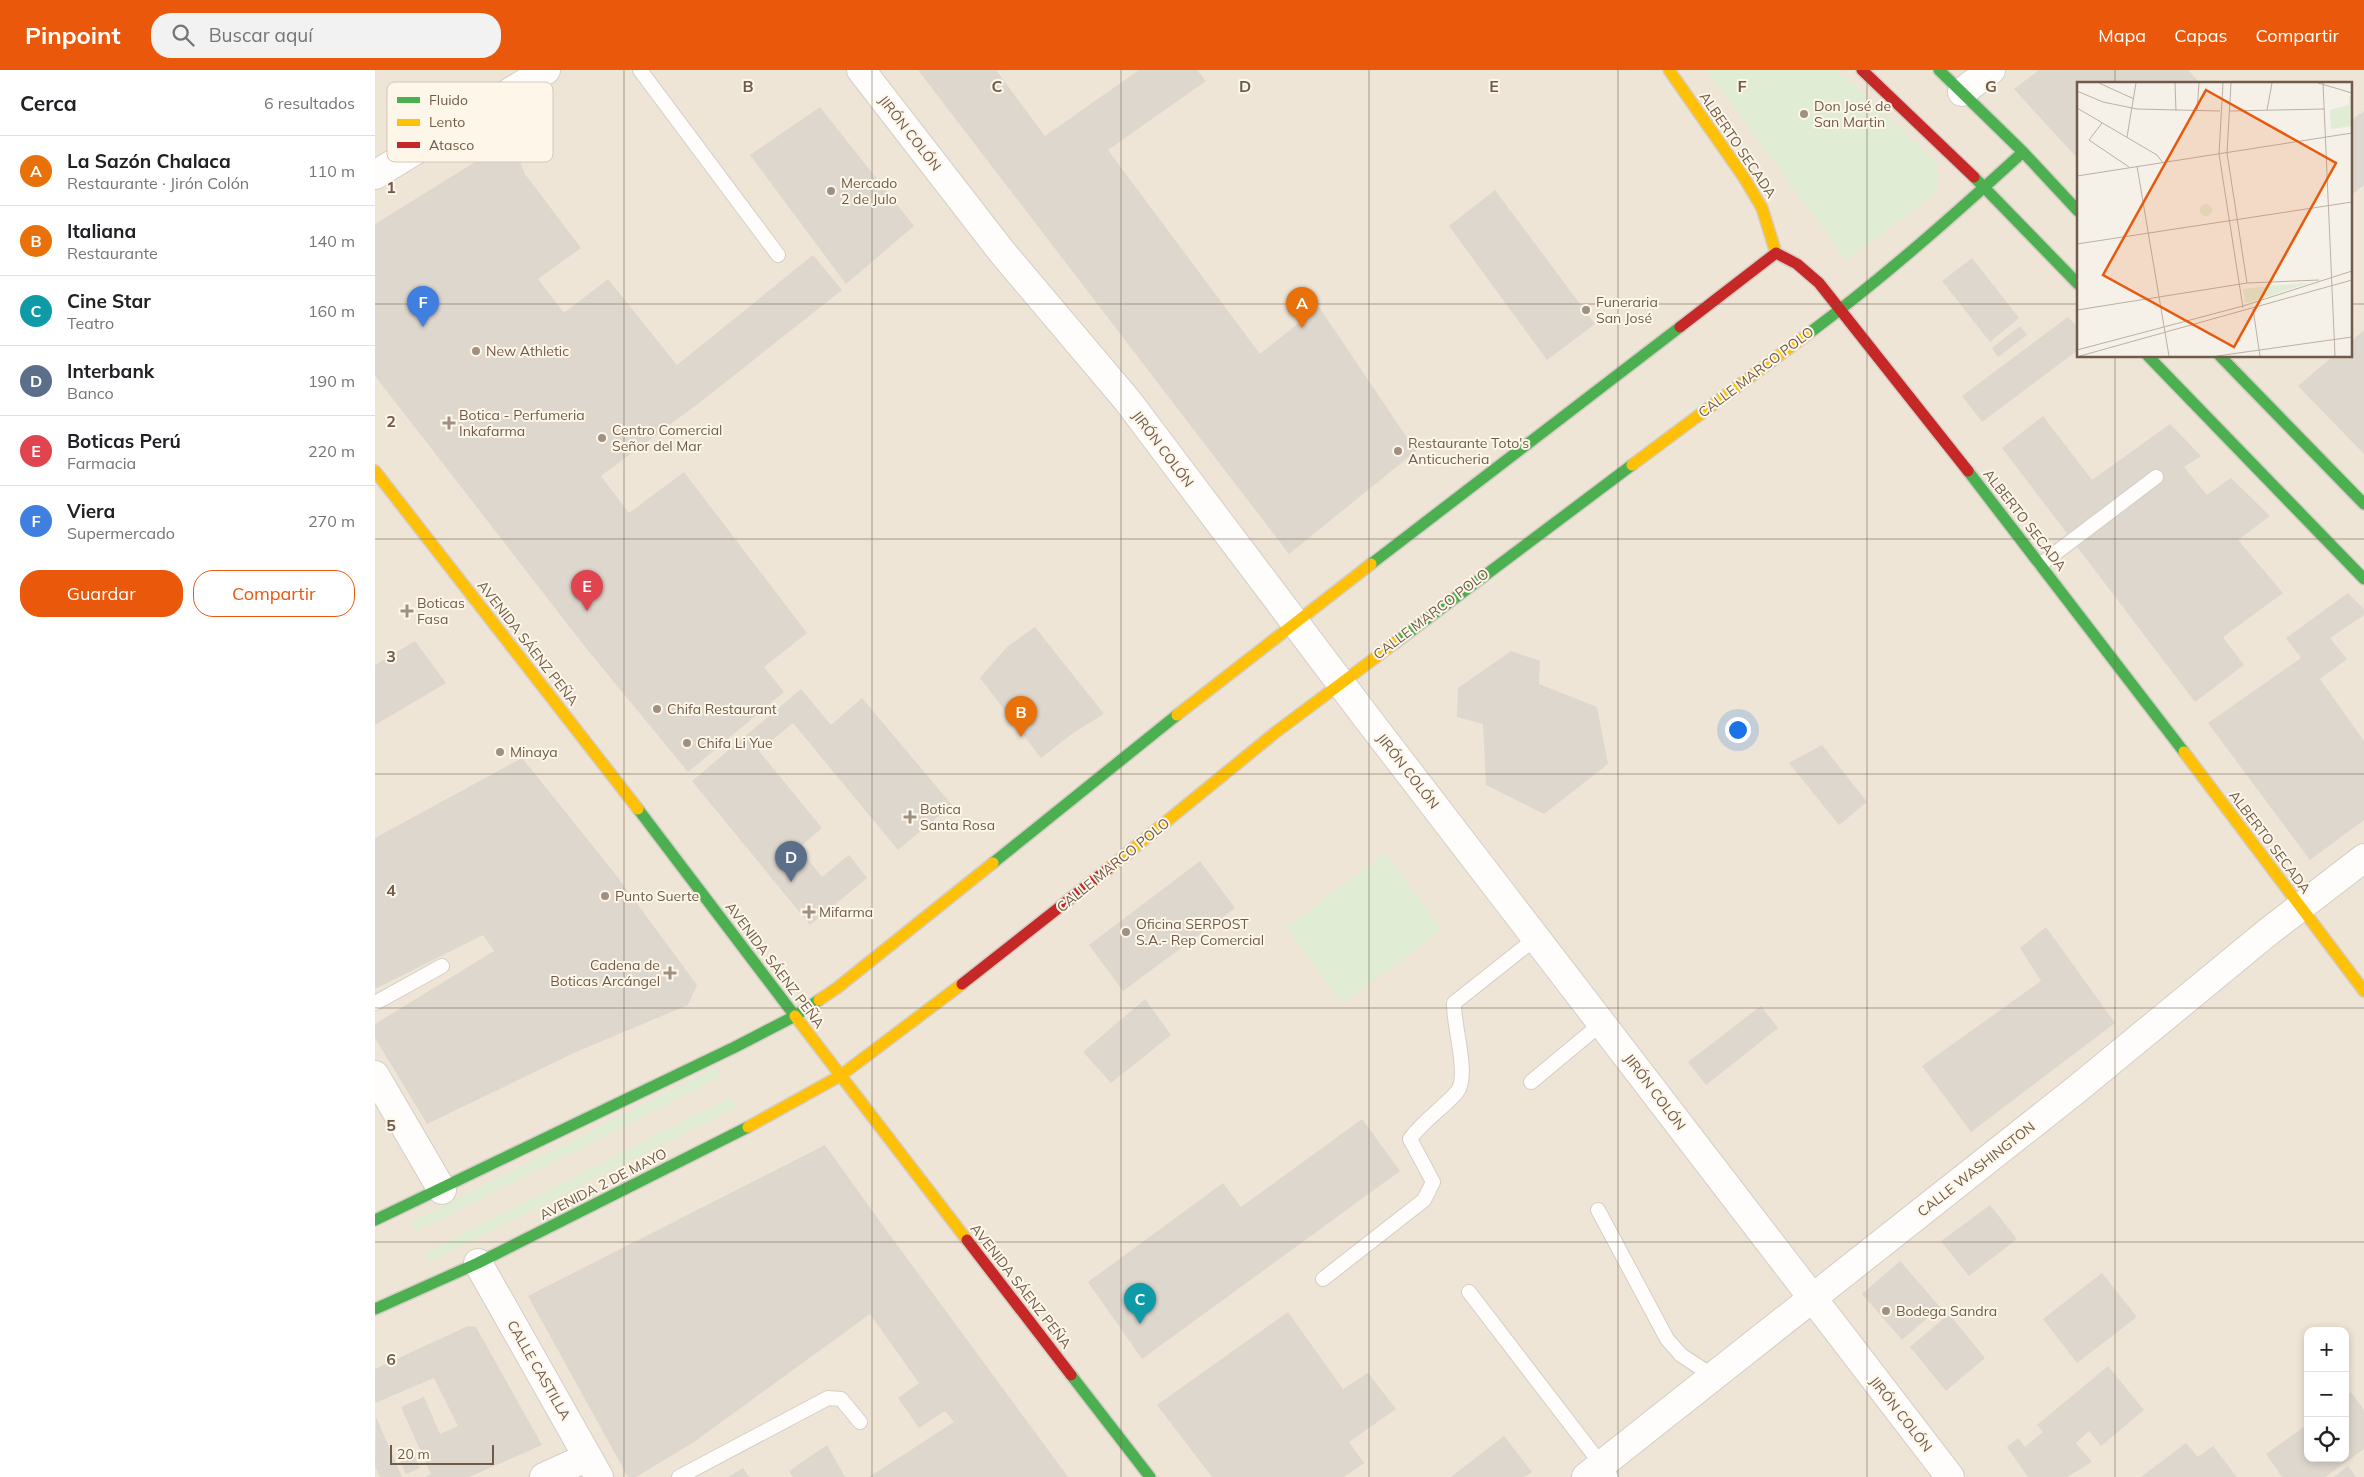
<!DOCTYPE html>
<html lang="es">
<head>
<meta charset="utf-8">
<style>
  :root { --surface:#fff; --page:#f2f2f2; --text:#202124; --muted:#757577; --line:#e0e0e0; --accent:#ea580c }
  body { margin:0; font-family:Mulish,sans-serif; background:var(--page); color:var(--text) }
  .controls { position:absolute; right:15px; bottom:15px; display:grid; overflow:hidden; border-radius:10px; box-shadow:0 2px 8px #0003 }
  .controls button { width:45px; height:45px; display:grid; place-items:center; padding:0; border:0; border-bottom:1px solid var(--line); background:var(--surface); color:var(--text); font:25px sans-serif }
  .scale { position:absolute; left:15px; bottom:12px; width:104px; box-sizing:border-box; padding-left:5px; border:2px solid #705b4b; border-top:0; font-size:14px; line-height:18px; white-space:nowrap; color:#705b4b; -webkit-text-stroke:4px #fef7e9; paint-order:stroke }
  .you { position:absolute; left:1362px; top:659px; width:18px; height:18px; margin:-12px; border:4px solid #fff; border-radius:50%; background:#1a73e8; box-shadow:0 0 0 8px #1a73e833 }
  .badge { display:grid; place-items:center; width:32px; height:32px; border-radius:50%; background:var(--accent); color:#fff; font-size:16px; font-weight:700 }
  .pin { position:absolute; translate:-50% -41px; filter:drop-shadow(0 1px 2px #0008) }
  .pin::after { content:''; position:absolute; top:26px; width:18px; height:15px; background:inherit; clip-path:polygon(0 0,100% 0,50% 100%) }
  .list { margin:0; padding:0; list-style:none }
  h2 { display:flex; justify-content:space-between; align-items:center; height:65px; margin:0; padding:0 20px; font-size:21px }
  h2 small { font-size:16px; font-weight:400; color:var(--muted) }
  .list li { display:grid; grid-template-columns:32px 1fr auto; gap:15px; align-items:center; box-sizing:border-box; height:70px; padding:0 20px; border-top:1px solid var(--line) }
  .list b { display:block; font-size:19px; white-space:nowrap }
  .list p { margin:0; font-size:16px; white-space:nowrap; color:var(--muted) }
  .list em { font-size:16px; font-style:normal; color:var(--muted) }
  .actions { display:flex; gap:10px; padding:15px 20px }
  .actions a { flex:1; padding:11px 0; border:1px solid var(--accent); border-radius:20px; text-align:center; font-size:18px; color:var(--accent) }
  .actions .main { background:var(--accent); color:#fff }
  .icon { flex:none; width:28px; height:28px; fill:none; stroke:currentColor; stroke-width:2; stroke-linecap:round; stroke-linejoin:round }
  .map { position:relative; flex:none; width:1989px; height:1407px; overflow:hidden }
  header { display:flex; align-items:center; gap:30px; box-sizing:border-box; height:70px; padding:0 25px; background:var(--accent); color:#fff }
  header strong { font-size:24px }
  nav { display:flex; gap:28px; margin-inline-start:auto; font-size:18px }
  .search { width:350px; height:45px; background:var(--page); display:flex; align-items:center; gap:12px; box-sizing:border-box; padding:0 18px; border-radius:20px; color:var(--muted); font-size:19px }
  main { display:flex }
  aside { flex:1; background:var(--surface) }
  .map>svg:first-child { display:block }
  .residential { fill:#eee5d6; fill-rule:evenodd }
  .green { fill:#e0ecd4 }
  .building { fill:#ded7ce }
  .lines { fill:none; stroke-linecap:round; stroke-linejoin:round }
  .lane-casing { stroke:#d4cec6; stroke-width:16 }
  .street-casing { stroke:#d4cec6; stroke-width:30 }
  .fast-casing { stroke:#d4cdc5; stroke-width:14 }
  .slow-casing { stroke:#d4cdc5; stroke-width:14 }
  .jam-casing { stroke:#d4cdc5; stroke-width:14 }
  .lane { stroke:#fefdfc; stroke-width:14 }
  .street { stroke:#fefdfc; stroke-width:28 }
  .fast { stroke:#4caf50; stroke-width:11 }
  .slow { stroke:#ffc107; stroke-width:11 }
  .jam { stroke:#c62828; stroke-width:11 }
  .grid { fill:none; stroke:#705b4b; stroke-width:1; stroke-opacity:0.55 }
  .poi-dot { fill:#9f9082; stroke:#fef7e9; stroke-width:2 }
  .labels { text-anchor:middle; stroke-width:4; stroke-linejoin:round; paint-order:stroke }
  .poi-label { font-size:14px; fill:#705b4b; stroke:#fef7e9; text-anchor:start }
  .street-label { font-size:14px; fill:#705b4b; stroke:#fef7e9 }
  .inset-road { fill:none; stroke:#bcb0a4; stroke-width:1 }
  .view { fill:#e8590c; fill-opacity:0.15; stroke:#e8590c; stroke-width:2.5 }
  .inset-edge { fill:none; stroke:#705b4b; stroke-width:2.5 }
  .key { fill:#fef7e9; stroke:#d3c8ba; stroke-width:1 }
  .key-label { font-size:14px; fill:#705b4b }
  .grid-label { font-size:16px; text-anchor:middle; font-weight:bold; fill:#705b4b; stroke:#fef7e9; stroke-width:4; stroke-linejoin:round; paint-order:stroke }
</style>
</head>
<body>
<header>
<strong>Pinpoint</strong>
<div class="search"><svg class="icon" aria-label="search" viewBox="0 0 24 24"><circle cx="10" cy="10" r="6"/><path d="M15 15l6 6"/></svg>Buscar aquí</div>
<nav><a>Mapa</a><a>Capas</a><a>Compartir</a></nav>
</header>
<main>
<aside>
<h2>Cerca<small>6 resultados</small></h2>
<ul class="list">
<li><span class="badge" style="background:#e8710a">A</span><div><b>La Sazón Chalaca</b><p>Restaurante · Jirón Colón</p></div><em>110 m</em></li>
<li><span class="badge" style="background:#e8710a">B</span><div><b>Italiana</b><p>Restaurante</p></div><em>140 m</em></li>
<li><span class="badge" style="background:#0f9aa8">C</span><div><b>Cine Star</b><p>Teatro</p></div><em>160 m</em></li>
<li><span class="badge" style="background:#5c6f8a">D</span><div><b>Interbank</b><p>Banco</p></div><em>190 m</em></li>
<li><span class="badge" style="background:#e0444e">E</span><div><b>Boticas Perú</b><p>Farmacia</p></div><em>220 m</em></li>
<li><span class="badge" style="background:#3f7fe0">F</span><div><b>Viera</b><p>Supermercado</p></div><em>270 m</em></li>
</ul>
<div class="actions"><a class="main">Guardar</a><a>Compartir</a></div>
</aside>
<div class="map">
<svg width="1989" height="1407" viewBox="0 0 1989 1407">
  <rect width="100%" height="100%" fill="#f5f1e8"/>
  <path class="residential" d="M 0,0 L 1989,0 L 1989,1407 L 0,1407 ZM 1703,14 L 1975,14 L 1975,286 L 1703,286 ZM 1933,1261 L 1970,1261 L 1970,1388 L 1933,1388 Z"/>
  <path class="green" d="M 1331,0 L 1462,0 L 1562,92 L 1563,121 L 1472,191 Z
    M 1010,783 L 1067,860 L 967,934 L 911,857 Z
    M 341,998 L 346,1007 L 40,1162 L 36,1152 Z
    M 356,1027 L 362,1037 L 55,1192 L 51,1182 Z"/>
  <path class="building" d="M 543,0 L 621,0 L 670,66 L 764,0 L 822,0 L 831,11 L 733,80 L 885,284 L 944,237 L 1041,381 L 914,484 Z
    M 1664,0 L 1813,0 L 1826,14 L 1703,14 L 1703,89 L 1639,19 Z
    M 445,37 L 539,156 L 471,214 L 375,85 Z
    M 1989,41 L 1989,115 L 1975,126 L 1975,51 Z
    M 136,70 L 150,104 L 206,178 L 163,209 L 189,243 L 233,209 L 302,295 L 438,185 L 467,220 L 328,330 L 226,406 L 254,443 L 309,402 L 432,563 L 389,597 L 409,622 L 313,702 L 211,578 L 0,306 L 0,154 Z
    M 1120,120 L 1220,254 L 1172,290 L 1074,156 Z
    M 1597,188 L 1644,248 L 1615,272 L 1567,211 Z
    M 1693,247 L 1703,257 L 1703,280 L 1607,352 L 1587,326 Z
    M 1645,256 L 1652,265 L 1623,287 L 1617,278 Z
    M 1989,260 L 1989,384 L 1923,316 L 1958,286 L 1975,286 L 1975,272 Z
    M 1668,346 L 1717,410 L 1795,354 L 1826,386 L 1809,397 L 1832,425 L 1856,408 L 1895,446 L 1863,470 L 1908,523 L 1848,567 L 1869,595 L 1820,632 L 1627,378 Z
    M 1973,523 L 1989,539 L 1989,545 L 1955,568 L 1972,589 L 1945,609 L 1989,671 L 1989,750 L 1935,790 L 1833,653 L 1926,588 L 1911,568 Z
    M 660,557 L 729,644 L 698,663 L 666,688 L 605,608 L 633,576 Z
    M 40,571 L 71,613 L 0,655 L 0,595 Z
    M 1136,581 L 1165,591 L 1164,614 L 1222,637 L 1233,694 L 1169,744 L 1111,715 L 1108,654 L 1082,647 L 1083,618 Z
    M 426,619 L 456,655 L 487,628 L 577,735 L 523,780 L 418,653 L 384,681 L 447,758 L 424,778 L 447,807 L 474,785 L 492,808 L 435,855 L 317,711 Z
    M 1447,675 L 1492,732 L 1464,755 L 1414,693 Z
    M 147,688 L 238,801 L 322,915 L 313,935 L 201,982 L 52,1054 L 0,968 L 0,954 L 119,881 L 108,865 L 0,919 L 0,768 Z
    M 825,791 L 860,838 L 748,921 L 714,875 Z
    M 1671,857 L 1740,953 L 1596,1062 L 1547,996 L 1666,911 L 1645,878 Z
    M 770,929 L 796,965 L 736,1013 L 708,982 Z
    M 1386,936 L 1403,958 L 1331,1015 L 1313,992 Z
    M 987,1049 L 1025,1101 L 767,1289 L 713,1212 L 848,1113 L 866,1137 Z
    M 450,1075 L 506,1153 L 693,1407 L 494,1407 L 579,1352 L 570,1341 L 544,1358 L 523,1328 L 544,1313 L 495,1244 L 319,1372 L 261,1407 L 253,1407 L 153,1226 Z
    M 1615,1135 L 1642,1169 L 1594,1206 L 1566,1171 Z
    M 1525,1191 L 1565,1237 L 1527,1270 L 1487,1224 Z
    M 1727,1203 L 1762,1247 L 1702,1293 L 1668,1249 Z
    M 913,1242 L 968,1319 L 993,1303 L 1021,1339 L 974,1372 L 989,1393 L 969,1407 L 837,1407 L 782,1335 Z
    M 1574,1244 L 1610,1288 L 1571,1321 L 1535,1277 Z
    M 93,1256 L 101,1257 L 167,1375 L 94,1407 L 50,1407 L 56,1404 L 26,1337 L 49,1327 L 65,1364 L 83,1356 L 59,1308 L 0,1333 L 0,1299 Z
    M 1733,1296 L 1769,1340 L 1726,1376 L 1714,1361 L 1701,1373 L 1717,1392 L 1692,1407 L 1653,1407 L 1632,1377 L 1643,1368 L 1650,1377 L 1668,1362 L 1662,1355 Z
    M 1976,1322 L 1989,1340 L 1989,1379 L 1950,1407 L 1907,1407 L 1891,1384 L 1933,1354 L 1933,1388 L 1970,1388 L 1970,1327 Z
    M 1,1347 L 27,1407 L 5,1407 L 0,1396 Z
    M 1129,1366 L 1157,1402 L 1149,1407 L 1076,1407 Z
    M 1811,1373 L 1823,1387 L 1838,1376 L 1862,1407 L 1766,1407 Z
    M 452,1375 L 470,1407 L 418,1407 L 414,1401 Z
    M 36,1377 L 45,1398 L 31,1404 L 22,1383 Z
    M 1973,1396 L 1981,1407 L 1959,1407 Z
    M 368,1398 L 374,1407 L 353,1407 Z"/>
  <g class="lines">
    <defs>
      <path id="lane" d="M 265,0 L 403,185
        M 1666,494 L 1781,407
        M 0,933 L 67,896
        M 1156,1012 L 1227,953
        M 1223,1140 L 1292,1269 L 1306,1285 L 1338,1306
        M 948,1209 L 1049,1130 L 1058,1112 L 1035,1069 C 1048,1051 1067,1039 1082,1022 C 1095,1006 1078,955 1079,933 L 1161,868
        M 1094,1222 L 1236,1407
        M 304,1407 L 453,1328 L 466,1329 L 485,1352"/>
      <path id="street" d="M 486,0 L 627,182 L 752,330 L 992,648 L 1575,1407
        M 1587,22 L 1616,0
        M 0,105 L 171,0
        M 0,1005 L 67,1120
        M 103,1193 L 224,1407
        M 169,1407 L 213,1387
        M 1211,1407 L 1702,1019 L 1893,862 L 1989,788"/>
      <path id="fast" d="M 1564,0 L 1648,82 L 1703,141
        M 1599,107 L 1703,214
        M 1433,264 C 1508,208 1579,145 1648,82
        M 1773,286 L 1989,509
        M 1845,286 L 1989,434
        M 1593,401 L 1809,682
        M 996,494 L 1305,257
        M 1020,573 L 1257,395
        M 263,739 L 420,946
        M 618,793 L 802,645
        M 0,1150 L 360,977 L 420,946 L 444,930
        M 0,1239 L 103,1193 L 373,1057
        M 696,1305 L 775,1407"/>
      <path id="slow" d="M 1294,0 L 1368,106 L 1387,138 L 1401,183
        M 1257,395 L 1433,264
        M 0,401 L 263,739
        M 802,645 L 996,494
        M 1809,682 L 1989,921
        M 733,799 L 901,662 L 1020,573
        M 444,930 L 462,918 L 618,793
        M 420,946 L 592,1170
        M 373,1057 L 465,1006 L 587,914"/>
      <path id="jam" d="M 1487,0 L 1599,107
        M 1401,183 L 1422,194 L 1444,213 L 1593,401
        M 1305,257 L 1401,183
        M 587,914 L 733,799
        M 592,1170 L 696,1305"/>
    </defs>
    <use href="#lane" class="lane-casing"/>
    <use href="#street" class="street-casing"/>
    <use href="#fast" class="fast-casing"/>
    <use href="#slow" class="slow-casing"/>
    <use href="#jam" class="jam-casing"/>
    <use href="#lane" class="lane"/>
    <use href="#street" class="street"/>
    <use href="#fast" class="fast"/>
    <use href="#slow" class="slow"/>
    <use href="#jam" class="jam"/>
  </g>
  <path class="grid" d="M 249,0 L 249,1407M 497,0 L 497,1407M 746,0 L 746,1407M 994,0 L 994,1407M 1243,0 L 1243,1407M 1492,0 L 1492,1407M 1740,0 L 1740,14M 0,234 L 1703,234M 1975,234 L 1989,234M 1740,286 L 1740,1407M 0,469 L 1989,469M 0,704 L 1989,704M 0,938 L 1989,938M 0,1172 L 1989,1172"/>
  <g class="poi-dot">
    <circle cx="1429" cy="44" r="5"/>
    <circle cx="456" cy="121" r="5"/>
    <circle cx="1211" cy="240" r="5"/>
    <circle cx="101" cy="281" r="5"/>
    <path d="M71.5 345.5h5v5h5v5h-5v5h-5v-5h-5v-5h5z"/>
    <circle cx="227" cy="368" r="5"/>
    <circle cx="1023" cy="381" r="5"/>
    <path d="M29.5 533.5h5v5h5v5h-5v5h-5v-5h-5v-5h5z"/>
    <circle cx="282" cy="639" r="5"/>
    <circle cx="312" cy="673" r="5"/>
    <circle cx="125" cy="682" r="5"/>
    <path d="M532.5 739.5h5v5h5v5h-5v5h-5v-5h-5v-5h5z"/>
    <circle cx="230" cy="826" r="5"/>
    <path d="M431.5 834.5h5v5h5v5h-5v5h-5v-5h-5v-5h5z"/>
    <circle cx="751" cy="862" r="5"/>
    <path d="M292.5 895.5h5v5h5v5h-5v5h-5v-5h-5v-5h5z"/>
    <circle cx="1511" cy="1241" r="5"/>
  </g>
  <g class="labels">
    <g class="poi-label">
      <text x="1439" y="41">Don José de<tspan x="1439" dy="16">San Martin</tspan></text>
      <text x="466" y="118">Mercado<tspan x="466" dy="16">2 de Julo</tspan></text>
      <text x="1221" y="237">Funeraria<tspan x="1221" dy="16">San José</tspan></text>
      <text x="111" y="286">New Athletic</text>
      <text x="84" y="350">Botica - Perfumeria<tspan x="84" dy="16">Inkafarma</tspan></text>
      <text x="237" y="365">Centro Comercial<tspan x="237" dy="16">Señor del Mar</tspan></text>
      <text x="1033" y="378">Restaurante Toto's<tspan x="1033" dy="16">Anticucheria</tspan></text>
      <text x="42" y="538">Boticas<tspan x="42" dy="16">Fasa</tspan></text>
      <text x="292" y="644">Chifa Restaurant</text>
      <text x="322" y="678">Chifa Li Yue</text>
      <text x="135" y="687">Minaya</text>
      <text x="545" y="744">Botica<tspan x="545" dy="16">Santa Rosa</tspan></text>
      <text x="240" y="831">Punto Suerte</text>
      <text x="444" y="847">Mifarma</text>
      <text x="761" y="859">Oficina SERPOST<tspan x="761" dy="16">S.A.- Rep Comercial</tspan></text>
      <text x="285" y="900" text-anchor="end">Cadena de<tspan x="285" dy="16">Boticas Arcángel</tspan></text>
      <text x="1521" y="1246">Bodega Sandra</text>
    </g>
    <g class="street-label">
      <text transform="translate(535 63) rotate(52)" y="5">JIRÓN COLÓN</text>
      <text transform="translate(1363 75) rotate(56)" y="5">ALBERTO SECADA</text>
      <text transform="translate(1381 302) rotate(-37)" y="5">CALLE MARCO POLO</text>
      <text transform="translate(788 379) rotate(53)" y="5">JIRÓN COLÓN</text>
      <text transform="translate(1650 450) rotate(52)" y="5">ALBERTO SECADA</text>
      <text transform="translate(1056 544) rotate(-37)" y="5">CALLE MARCO POLO</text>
      <text transform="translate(153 573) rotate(52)" y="5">AVENIDA SÁENZ PEÑA</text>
      <text transform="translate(1033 701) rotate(52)" y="5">JIRÓN COLÓN</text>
      <text transform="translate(1895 772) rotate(53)" y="5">ALBERTO SECADA</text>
      <text transform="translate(738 795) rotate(-39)" y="5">CALLE MARCO POLO</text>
      <text transform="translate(400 895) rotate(53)" y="5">AVENIDA SÁENZ PEÑA</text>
      <text transform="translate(1280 1022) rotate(53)" y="5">JIRÓN COLÓN</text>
      <text transform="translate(1601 1099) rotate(-38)" y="5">CALLE WASHINGTON</text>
      <text transform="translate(228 1114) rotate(-27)" y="5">AVENIDA 2 DE MAYO</text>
      <text transform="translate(646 1216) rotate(52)" y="5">AVENIDA SÁENZ PEÑA</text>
      <text transform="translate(164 1300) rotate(60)" y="5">CALLE CASTILLA</text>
      <text transform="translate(1526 1344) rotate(52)" y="5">JIRÓN COLÓN</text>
    </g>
  </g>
  <g transform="translate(1702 12)">
    <rect width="275" height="275" fill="#f5f1e8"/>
    <path d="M 272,14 L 275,14 L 275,44 L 254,47 L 253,28 L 272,23 ZM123 128a6 6 0 1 1 12 0a6 6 0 1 1-12 0ZM 235,200 L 170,221 L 168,220 L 166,207 Z" fill="#e0ecd4"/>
    <path class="inset-road" d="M 22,1 L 57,17M 98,1 L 99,29M 146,1 L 142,72 L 166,226M 154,1 L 150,71 L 170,201 L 242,198M 241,1 L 275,11M 246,1 L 258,274M 0,9 L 26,20 L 60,27 L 143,29M 0,26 L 80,73 L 86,81M 190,28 L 195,1M 120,29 L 122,1M 152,29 L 247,27M 25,41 L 12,58 L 52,85M 50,55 L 59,1M 60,84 L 92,274M 0,94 L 275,51M 0,162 L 275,120M 176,227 L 183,274M 0,228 L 170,201M 0,268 L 166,224 L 275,189M 3,274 L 275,198M 140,274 L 275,255"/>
    <path class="view" d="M 129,8 L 259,81 L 157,265 L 26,193 Z"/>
    <rect width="275" height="275" class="inset-edge"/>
  </g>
  <rect x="12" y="12" width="166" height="80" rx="8" class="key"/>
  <rect x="22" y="27" width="23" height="6" fill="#4caf50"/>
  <rect x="22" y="49" width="23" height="7" fill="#ffc107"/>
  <rect x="22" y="72" width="23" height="6" fill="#c62828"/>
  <g class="key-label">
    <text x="54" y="35">Fluido</text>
    <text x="54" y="57">Lento</text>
    <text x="54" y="80">Atasco</text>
  </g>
  <g class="grid-label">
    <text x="373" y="22">B</text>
    <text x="622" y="22">C</text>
    <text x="870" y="22">D</text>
    <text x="1119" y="22">E</text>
    <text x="1367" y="22">F</text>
    <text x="1616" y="22">G</text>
    <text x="16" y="123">1</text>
    <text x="16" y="357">2</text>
    <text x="16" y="592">3</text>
    <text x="16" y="826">4</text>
    <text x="16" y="1061">5</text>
    <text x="16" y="1295">6</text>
  </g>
</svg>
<div class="controls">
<button>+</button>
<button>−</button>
<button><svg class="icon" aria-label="locate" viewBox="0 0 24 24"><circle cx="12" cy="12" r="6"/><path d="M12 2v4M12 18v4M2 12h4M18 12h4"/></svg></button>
</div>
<div class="scale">20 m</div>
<div class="you"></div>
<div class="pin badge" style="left:927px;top:258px;background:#e8710a">A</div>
<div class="pin badge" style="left:646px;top:667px;background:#e8710a">B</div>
<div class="pin badge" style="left:765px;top:1254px;background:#0f9aa8">C</div>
<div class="pin badge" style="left:416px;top:812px;background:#5c6f8a">D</div>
<div class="pin badge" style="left:212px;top:541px;background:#e0444e">E</div>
<div class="pin badge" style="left:48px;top:257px;background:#3f7fe0">F</div>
</div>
</main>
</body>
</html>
